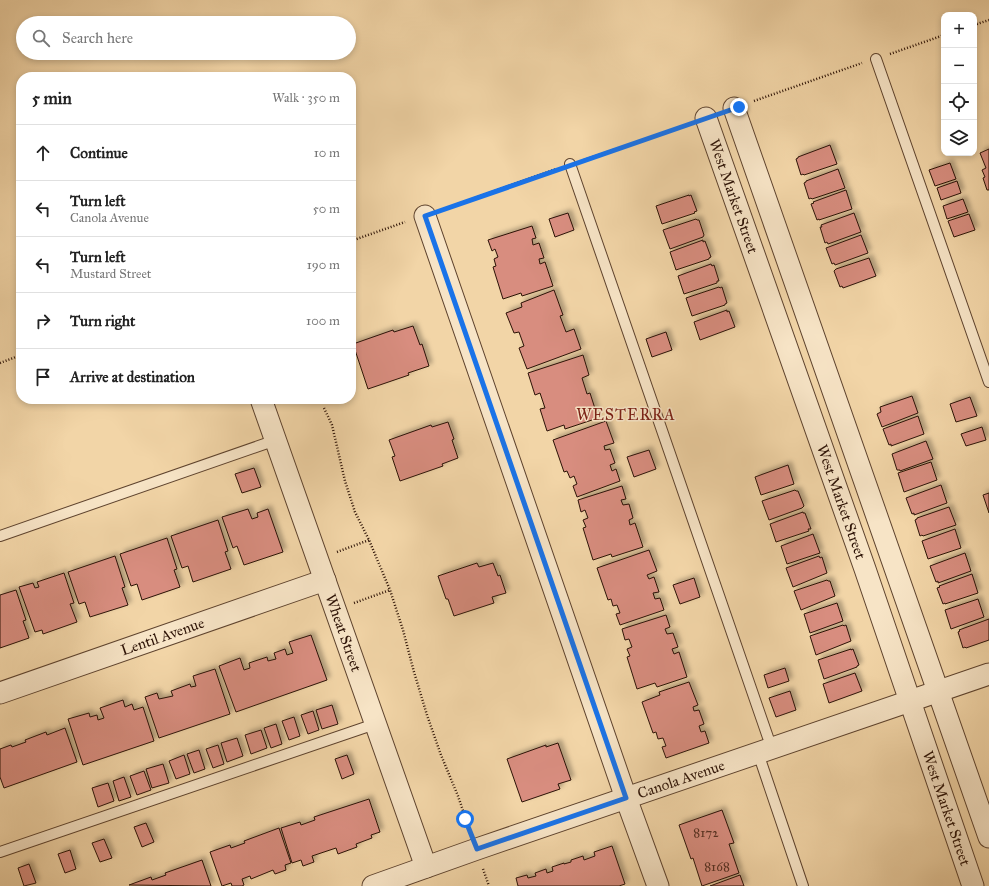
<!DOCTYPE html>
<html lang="en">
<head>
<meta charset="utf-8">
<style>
  :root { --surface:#fff; --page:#f6f6f6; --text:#222; --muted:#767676; --line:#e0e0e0 }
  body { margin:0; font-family:"IM FELL Great Primer",serif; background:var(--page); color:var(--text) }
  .controls { position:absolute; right:12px; top:12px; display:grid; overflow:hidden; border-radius:8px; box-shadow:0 2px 6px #0003 }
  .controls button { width:36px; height:36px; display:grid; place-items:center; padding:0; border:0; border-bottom:1px solid var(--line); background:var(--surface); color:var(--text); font:20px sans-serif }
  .stop { position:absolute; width:12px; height:12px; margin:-9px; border:3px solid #1a73e8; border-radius:50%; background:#fff }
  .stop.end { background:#1a73e8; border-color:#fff; box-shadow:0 1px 4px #0008 }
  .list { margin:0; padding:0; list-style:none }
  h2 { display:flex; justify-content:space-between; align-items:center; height:52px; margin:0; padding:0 16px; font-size:17px }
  h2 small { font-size:13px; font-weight:400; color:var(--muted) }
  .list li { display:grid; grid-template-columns:26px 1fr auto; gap:12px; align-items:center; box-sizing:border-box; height:56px; padding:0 16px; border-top:1px solid var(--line) }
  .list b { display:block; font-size:15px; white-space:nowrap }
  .list p { margin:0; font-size:13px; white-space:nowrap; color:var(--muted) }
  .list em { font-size:13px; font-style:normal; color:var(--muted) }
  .icon { flex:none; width:22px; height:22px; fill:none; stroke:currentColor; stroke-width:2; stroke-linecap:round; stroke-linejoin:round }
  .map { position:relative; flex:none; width:989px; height:886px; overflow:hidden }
  .search { position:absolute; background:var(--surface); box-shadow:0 2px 6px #0003; left:16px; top:16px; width:340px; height:44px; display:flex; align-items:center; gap:10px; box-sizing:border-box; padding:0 14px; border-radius:22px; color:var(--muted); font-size:15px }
  .panel { position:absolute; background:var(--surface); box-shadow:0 2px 6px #0003; left:16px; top:72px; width:340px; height:332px; border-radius:16px }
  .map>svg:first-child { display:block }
  .building { fill:#d88d7f; stroke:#2c1206; filter:url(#shadow) }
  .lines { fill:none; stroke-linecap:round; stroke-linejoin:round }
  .lane-casing { stroke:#5e432e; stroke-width:12 }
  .street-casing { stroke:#5e432e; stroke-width:23 }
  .path { stroke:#2c1206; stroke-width:2.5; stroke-dasharray:1 2; stroke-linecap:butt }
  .lane { stroke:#f7e4c6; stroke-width:10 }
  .street { stroke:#f7e4c6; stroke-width:21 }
  .route { stroke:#1a73e8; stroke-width:5 }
  .labels { text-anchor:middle; stroke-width:3; stroke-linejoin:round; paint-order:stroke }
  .number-label { font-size:13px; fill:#573124 }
  .street-label { font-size:15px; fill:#2c1206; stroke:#f7e4c6 }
  .neighbourhood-label { font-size:16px; letter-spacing:1px; fill:#7a1f14; stroke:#f7e4c6 }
</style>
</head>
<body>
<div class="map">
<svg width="989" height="886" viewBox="0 0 989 886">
  <defs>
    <filter id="shadow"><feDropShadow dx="3.5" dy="-3.5" stdDeviation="2" flood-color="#0004"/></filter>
  </defs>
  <rect width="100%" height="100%" fill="#f2d5a7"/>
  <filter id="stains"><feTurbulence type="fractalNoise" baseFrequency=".005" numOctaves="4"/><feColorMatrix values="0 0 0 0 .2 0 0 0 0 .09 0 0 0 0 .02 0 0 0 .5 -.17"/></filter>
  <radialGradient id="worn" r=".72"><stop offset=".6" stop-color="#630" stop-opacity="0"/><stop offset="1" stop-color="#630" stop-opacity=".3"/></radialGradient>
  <path class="building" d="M 830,145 L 837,164 L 804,175 L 803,174 L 801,175 L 796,159 L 798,158 L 798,157 Z
    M 989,149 L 989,190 L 987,190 L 983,178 L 985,177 L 982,170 L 986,168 L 980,153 Z
    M 950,163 L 956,179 L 935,186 L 929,170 Z
    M 838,169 L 845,188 L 812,199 L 811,198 L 809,199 L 804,183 L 806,182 L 806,181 Z
    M 957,181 L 961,193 L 941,200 L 937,188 Z
    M 846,190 L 852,209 L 819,220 L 819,219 L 817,220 L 811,204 L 814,203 L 813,202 Z
    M 689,195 L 689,196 L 691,195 L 697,211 L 694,212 L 695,213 L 662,224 L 656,206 Z
    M 963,199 L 968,212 L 947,219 L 943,206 Z
    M 568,213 L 574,230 L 555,237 L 549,219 Z
    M 854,213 L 861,232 L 828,244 L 827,242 L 825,243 L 820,227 L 822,227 L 821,225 Z
    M 969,214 L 975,230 L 954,237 L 948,221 Z
    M 696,219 L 697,220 L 699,220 L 704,235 L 703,237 L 670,249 L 663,230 Z
    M 532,226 L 536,238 L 532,239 L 533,245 L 539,243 L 544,258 L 539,259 L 540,264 L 545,262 L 553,286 L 522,296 L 521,293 L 503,299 L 493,267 L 496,266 L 494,259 L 498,257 L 495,249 L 492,251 L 488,240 Z
    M 861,235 L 868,253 L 835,265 L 834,263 L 832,264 L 826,248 Z
    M 703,240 L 703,242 L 705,241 L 711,257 L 709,258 L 709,259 L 676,270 L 670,252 Z
    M 869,258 L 876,276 L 843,288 L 842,286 L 840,287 L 834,271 L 836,269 Z
    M 711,264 L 712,266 L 714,265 L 719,281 L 717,281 L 717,283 L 684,294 L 678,276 Z
    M 719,287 L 720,288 L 722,287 L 727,303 L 725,304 L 725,305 L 692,316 L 686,298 Z
    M 554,290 L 563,315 L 560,316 L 566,332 L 574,329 L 581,349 L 527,369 L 519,348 L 524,346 L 519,332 L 514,333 L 506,313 L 522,307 L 521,303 Z
    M 727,310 L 727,312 L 729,311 L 735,327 L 700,340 L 694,322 Z
    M 413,326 L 420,345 L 422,344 L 429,366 L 408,373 L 409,375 L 368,389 L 353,344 L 393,330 L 394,332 Z
    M 666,332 L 672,350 L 652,357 L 646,339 Z
    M 583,355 L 589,375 L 582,378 L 587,394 L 590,393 L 598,418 L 565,429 L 564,425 L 547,431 L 540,409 L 545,408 L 540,393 L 535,395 L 528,373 Z
    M 912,396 L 918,413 L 882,427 L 877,414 L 881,412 L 880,407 Z
    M 970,397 L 977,416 L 956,422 L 950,404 Z
    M 918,416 L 924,434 L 891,446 L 891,444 L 889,445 L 883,429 Z
    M 606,421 L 614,443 L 604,446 L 605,450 L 610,449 L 615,463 L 610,465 L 612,471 L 616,469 L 620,481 L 577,497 L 573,486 L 577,484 L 574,476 L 570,478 L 567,471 L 564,472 L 553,440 Z
    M 448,422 L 454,439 L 452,440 L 458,458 L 442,464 L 443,466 L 400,481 L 392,457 L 395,456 L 389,440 L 431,425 L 432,427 Z
    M 982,427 L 986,440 L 966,446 L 961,434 Z
    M 926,441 L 933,459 L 900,471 L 900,470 L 897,470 L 892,454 Z
    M 649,450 L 656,469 L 634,477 L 627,457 Z
    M 931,462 L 937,480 L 904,492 L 898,473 Z
    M 788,465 L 794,484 L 761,495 L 755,477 Z
    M 254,468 L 261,487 L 242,493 L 235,474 Z
    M 941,485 L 947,503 L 914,515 L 914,513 L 912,514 L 906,498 Z
    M 622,486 L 626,499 L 621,500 L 623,505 L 629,504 L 633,518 L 629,520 L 630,525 L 635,523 L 643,547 L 612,557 L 611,554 L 593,560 L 583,528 L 586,527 L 583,520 L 588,518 L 585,510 L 581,512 L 578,500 Z
    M 795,490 L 796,491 L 798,491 L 804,506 L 802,508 L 769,520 L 762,501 Z
    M 989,493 L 989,513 L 983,495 Z
    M 949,507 L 956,525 L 923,536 L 922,535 L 920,536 L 915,520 L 917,519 L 917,518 Z
    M 248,509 L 252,519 L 258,517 L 257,513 L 268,509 L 283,552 L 244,565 L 237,546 L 233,548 L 222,517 Z
    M 803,512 L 803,513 L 805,513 L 811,529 L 808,529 L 809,531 L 776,542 L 770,524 Z
    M 218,520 L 228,551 L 225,552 L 231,569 L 193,582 L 188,566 L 182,568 L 171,536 Z
    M 955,529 L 961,548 L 928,559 L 922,541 Z
    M 813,534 L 820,553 L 787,564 L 781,546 Z
    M 167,538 L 177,569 L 174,570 L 180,587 L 142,600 L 137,584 L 131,586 L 120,554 Z
    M 649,550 L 657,571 L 647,575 L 649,579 L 654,577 L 659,592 L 653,593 L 655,599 L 660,598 L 664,610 L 620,625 L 616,614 L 620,613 L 617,605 L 613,606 L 611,599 L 608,600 L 597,568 Z
    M 965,553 L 971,571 L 938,583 L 938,581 L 936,582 L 930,566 Z
    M 115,556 L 125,587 L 122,588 L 128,605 L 90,617 L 85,602 L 79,604 L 68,572 Z
    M 819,556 L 820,558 L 822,557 L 827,573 L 793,587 L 786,568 Z
    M 477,563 L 479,567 L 493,563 L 498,576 L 500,575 L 506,593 L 492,597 L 494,603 L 454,616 L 448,599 L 446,599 L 438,576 Z
    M 64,573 L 74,603 L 70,604 L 77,622 L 43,634 L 42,630 L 35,632 L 19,587 L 33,583 L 35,588 L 39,587 L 37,582 Z
    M 972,574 L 978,593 L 945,604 L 945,603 L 943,604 L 937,588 L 940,587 L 939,586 Z
    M 694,578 L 700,597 L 680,604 L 673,585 Z
    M 827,580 L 828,581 L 830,581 L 835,596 L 801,610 L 794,591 Z
    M 16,590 L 26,620 L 23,621 L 29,638 L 0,648 L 0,595 Z
    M 978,599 L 984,617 L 951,629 L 945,610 Z
    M 837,603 L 843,621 L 810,633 L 804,614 Z
    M 666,615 L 670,627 L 665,629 L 667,634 L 673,633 L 678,647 L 672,649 L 674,654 L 679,652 L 687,677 L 657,687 L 655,683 L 637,689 L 627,657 L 630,656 L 627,649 L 632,647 L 629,639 L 625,640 L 622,629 Z
    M 989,619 L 989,640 L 966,648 L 965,647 L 963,648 L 958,632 L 960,631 L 959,630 Z
    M 843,625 L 844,626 L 846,625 L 851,641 L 816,655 L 810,636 Z
    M 311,635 L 327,680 L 236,712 L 219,666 L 240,658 L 244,670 L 250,668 L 249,663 L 267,657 L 268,661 L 276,659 L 274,653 L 285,649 L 287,655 L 293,653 L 289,642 Z
    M 851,649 L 851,650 L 853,649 L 859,665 L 857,666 L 857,667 L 824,679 L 818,660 Z
    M 785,668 L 789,681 L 768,688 L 764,675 Z
    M 215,669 L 230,714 L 159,738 L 145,697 L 157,693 L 159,699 L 173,696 L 171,691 L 190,684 L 191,687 L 196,686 L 193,676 Z
    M 855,673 L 862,691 L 829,703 L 823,684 Z
    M 689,682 L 698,705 L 693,707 L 694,711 L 699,710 L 704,724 L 699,726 L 701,732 L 705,731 L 709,743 L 666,758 L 662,747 L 666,746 L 663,738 L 658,739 L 656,732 L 653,733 L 642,702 L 660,695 L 659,692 Z
    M 790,691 L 796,710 L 776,717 L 769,698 Z
    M 123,700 L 125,707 L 132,704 L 134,710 L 143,707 L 154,741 L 83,765 L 68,719 L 89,713 L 90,717 L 97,715 L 98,720 L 104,718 L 100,708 Z
    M 332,705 L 338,724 L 322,729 L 316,710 Z
    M 313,711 L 319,730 L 308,734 L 301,715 Z
    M 294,717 L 300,736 L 289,740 L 282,721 Z
    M 276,724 L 282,744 L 271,748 L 264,728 Z
    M 65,728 L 77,762 L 4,788 L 0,777 L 0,749 L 11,745 L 12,747 L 26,742 L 25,740 L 46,732 L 47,735 Z
    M 261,730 L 267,748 L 251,754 L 245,735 Z
    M 237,738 L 243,756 L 227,762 L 221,743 Z
    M 558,743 L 571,780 L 558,784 L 560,789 L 522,802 L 507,759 L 546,745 L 546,747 Z
    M 218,745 L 224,764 L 213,768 L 206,749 Z
    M 199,750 L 205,769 L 194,773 L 187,754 Z
    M 184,755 L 190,774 L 176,779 L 169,761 Z
    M 347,755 L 354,774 L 342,779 L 335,759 Z
    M 163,764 L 169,783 L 152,788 L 146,769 Z
    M 144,771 L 151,790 L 137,795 L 130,776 Z
    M 124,777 L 131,797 L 119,801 L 113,781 Z
    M 108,783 L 114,801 L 98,807 L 92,788 Z
    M 369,799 L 380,832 L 371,835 L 372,838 L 356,844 L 357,847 L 338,854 L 336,848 L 312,856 L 314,862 L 303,866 L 301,860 L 292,863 L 281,828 L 300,822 L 301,825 L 315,820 L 314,817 Z
    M 722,810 L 734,843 L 729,844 L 739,873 L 702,886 L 693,858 L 691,859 L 679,825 Z
    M 146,823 L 154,842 L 142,847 L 134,827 Z
    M 279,828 L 291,863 L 285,865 L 286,870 L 275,874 L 273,870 L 251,879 L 250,876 L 242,879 L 244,885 L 242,886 L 232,886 L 231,883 L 222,886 L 210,852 L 230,845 L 231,848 L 245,843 L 244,841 Z
    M 104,839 L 112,858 L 100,862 L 92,843 Z
    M 612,846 L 625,884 L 619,886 L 518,886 L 516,878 L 527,875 L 528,878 L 536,876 L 535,873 L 546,869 L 547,873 L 553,871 L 552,867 L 564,863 L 564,864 L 571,862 L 571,860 L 583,856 L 584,860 L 595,856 L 594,852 Z
    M 70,850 L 76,869 L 65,873 L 58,854 Z
    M 202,860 L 211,886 L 129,885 L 151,877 L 152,880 L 166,875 L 165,873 Z
    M 29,864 L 36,883 L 24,886 L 18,868 Z
    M 740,875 L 744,886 L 710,886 Z"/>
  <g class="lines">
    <defs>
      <path id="lane" d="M 876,59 L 989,382
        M 570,164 L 772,749
        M 0,536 L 276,440
        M 758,753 L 803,886
        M 0,852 L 375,724"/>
      <g id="street">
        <path d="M 734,108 L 989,837"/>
        <path id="s1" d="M 706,118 L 865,569 L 973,886"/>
        <path d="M 425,216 L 626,798 L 658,886"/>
        <path id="s2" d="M 261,399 L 426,867"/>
        <path id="s3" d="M 0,693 L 325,580"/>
        <path id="s4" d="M 373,886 L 477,849 L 989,674"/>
      </g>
    </defs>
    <use href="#lane" class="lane-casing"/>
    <use href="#street" class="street-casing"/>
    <path class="path" d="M 974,25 L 989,20
      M 890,54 L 944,35
      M 754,101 L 862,63
      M 584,160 L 687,125
      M 444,209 L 556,169
      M 351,241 L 405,222
      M 0,363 L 21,355
      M 324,408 L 332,425 L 345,481 L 355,512 L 369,540 L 390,590 L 403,630 L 414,672 L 427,715 L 441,755 L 458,796 L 470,831
      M 337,552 L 369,540
      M 354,603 L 390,590
      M 483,869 L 489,886"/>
    <use href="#lane" class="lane"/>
    <use href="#street" class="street"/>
  </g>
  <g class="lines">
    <path class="route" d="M 465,819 L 477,849 L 626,798 L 425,216 L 739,107"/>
  </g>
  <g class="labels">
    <g class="number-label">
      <text x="706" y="837">8172</text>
      <text x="717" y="871">8168</text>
    </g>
    <g class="street-label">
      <text dy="5" stroke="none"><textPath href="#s1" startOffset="83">West Market Street</textPath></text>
      <text dy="5" stroke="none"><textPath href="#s1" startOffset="407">West Market Street</textPath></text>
      <text dy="5" stroke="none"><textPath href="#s2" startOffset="248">Wheat Street</textPath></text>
      <text dy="5" stroke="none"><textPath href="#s3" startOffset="172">Lentil Avenue</textPath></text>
      <text dy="5" stroke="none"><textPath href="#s4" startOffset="326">Canola Avenue</textPath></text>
      <text dy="5" stroke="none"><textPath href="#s1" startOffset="731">West Market Street</textPath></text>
    </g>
    <g class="neighbourhood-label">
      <text x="626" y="420">WESTERRA</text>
    </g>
  </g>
  <rect width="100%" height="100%" filter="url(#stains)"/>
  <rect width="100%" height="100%" fill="url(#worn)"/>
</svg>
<div class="controls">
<button>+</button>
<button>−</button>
<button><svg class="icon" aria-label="locate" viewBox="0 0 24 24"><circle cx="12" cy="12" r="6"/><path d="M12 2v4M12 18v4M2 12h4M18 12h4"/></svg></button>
<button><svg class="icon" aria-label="layers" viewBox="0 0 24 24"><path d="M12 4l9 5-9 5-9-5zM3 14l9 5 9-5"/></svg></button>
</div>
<div class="stop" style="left:465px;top:819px"></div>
<div class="stop end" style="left:739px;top:107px"></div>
<div class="search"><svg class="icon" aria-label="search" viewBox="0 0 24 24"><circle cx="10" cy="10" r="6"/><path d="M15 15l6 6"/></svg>Search here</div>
<section class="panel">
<h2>5 min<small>Walk · 350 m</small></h2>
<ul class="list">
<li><svg class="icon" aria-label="ahead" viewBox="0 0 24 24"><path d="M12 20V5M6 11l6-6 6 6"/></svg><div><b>Continue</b></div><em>10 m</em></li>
<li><svg class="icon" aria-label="left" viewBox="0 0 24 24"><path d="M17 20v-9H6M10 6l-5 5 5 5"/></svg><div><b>Turn left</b><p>Canola Avenue</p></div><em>50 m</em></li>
<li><svg class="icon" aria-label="left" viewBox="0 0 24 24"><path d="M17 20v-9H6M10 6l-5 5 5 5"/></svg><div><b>Turn left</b><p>Mustard Street</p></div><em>190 m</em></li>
<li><svg class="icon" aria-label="right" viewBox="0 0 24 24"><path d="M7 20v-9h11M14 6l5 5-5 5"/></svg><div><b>Turn right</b></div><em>100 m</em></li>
<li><svg class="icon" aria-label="arrive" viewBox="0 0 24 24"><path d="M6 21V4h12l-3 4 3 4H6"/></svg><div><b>Arrive at destination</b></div></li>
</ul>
</section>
</div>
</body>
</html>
